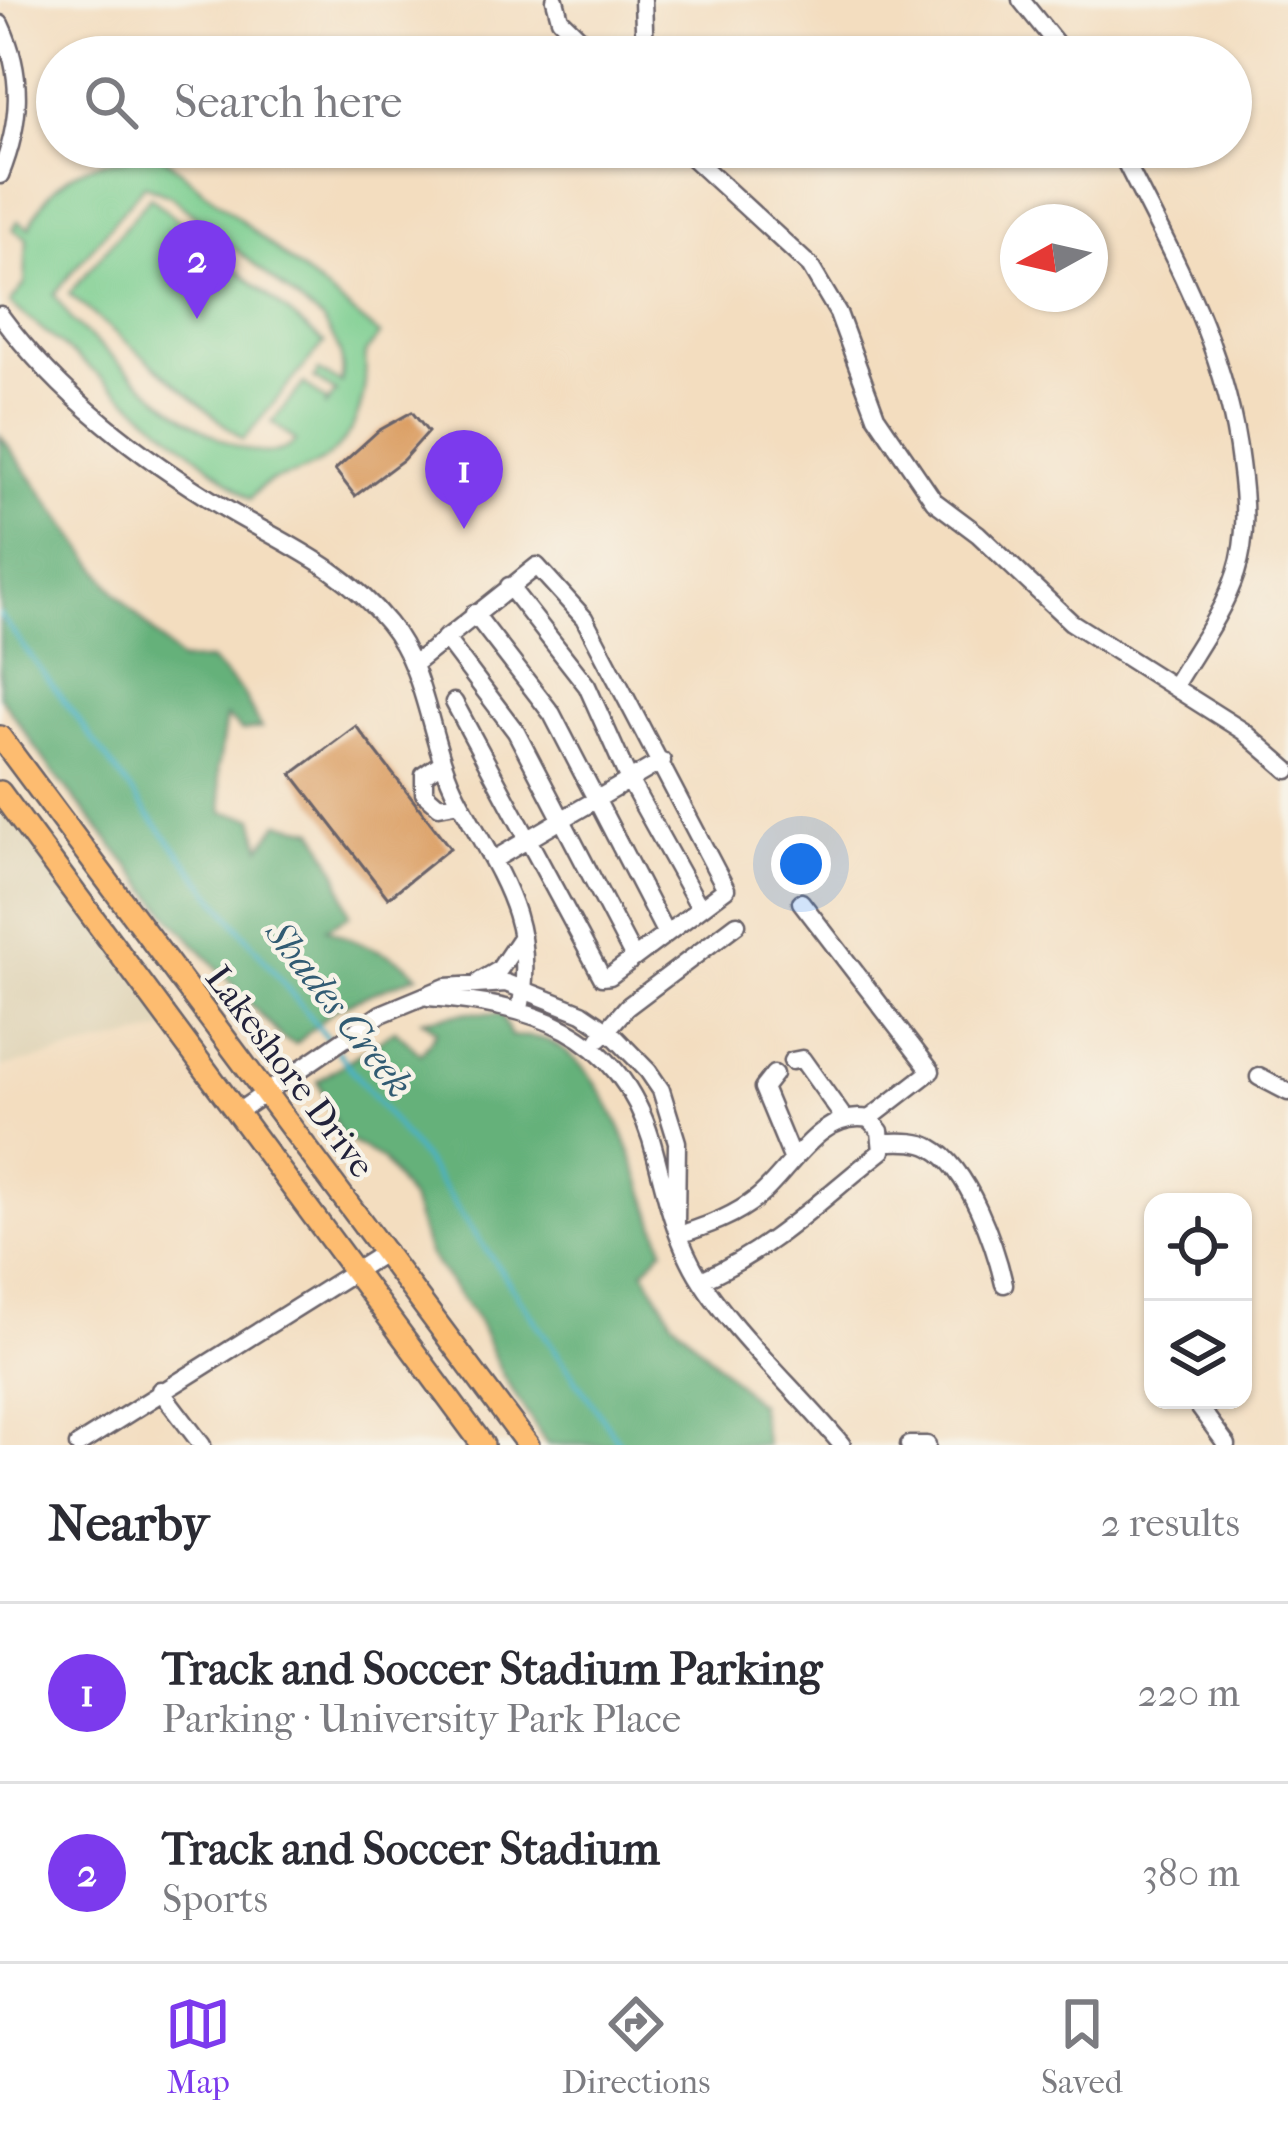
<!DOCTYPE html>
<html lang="en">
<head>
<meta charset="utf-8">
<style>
  :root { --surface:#fff; --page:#f2f2f3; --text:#2b2b33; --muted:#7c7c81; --line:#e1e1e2; --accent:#7c3aed }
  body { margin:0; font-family:"IM FELL French Canon",serif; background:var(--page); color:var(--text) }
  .controls { position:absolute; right:36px; bottom:36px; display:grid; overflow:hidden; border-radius:24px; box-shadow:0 3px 9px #0004 }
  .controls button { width:108px; height:108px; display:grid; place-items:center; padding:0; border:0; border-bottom:3px solid var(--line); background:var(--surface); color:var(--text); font:60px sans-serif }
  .compass { position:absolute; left:1000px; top:204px; width:108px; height:108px; border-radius:50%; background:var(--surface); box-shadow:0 3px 9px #0004; rotate:262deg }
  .you { position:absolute; left:801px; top:864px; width:42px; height:42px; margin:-30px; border:9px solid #fff; border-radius:50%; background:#1a73e8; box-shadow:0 0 0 18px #1a73e833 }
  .badge { display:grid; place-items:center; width:78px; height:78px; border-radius:50%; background:var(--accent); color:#fff; font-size:39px; font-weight:700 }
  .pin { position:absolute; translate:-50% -99px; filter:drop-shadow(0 3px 6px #0008) }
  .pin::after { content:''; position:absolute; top:63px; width:42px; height:36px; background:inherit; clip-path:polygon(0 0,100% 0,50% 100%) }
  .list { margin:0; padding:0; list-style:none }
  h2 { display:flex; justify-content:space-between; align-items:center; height:156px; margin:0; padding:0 48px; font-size:51px }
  h2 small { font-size:39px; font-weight:400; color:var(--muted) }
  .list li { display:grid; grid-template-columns:78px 1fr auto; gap:36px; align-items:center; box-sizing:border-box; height:180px; padding:0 48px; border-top:3px solid var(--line) }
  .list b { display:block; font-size:45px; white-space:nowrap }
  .list p { margin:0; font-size:39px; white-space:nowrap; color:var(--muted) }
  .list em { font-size:39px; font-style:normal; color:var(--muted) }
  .icon { flex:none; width:66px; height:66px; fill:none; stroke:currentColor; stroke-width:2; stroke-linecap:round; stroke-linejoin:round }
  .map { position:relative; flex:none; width:1288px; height:1445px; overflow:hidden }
  .search { position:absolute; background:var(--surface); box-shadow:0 3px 9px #0004; left:36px; right:36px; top:36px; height:132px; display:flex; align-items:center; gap:30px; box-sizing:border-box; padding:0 42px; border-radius:66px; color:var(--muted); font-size:45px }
  .sheet { height:516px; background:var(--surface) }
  nav { display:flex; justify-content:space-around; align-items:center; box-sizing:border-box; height:168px; border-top:3px solid var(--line); background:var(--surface); font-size:33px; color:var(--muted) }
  nav a { display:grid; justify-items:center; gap:6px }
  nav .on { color:var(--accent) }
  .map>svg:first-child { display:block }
  .built { fill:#dfd3b5 }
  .green { fill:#7cce90; stroke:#4f7866; stroke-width:3; fill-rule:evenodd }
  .forest { fill:#65b17a; stroke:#446a5a; stroke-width:3 }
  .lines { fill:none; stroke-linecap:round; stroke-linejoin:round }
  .stream { stroke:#48b1c6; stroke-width:4.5 }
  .building { fill:#da9b5f }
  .minor-casing { stroke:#6b6369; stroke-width:21 }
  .major-casing { stroke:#6b6369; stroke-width:26 }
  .minor { stroke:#fff; stroke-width:16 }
  .major { stroke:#fdbc70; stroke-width:21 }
  .labels { text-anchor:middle; stroke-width:9; stroke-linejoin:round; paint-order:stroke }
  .street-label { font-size:36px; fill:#22223b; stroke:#f7f3e8 }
  .water-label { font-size:39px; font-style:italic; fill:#315b73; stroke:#f7f3e8 }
</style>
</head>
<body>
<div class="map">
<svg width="1288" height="1445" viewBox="0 0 1288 1445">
  <rect width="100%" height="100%" fill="#f7f3e8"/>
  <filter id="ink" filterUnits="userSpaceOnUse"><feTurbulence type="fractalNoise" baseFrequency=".00833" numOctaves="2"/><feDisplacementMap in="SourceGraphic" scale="24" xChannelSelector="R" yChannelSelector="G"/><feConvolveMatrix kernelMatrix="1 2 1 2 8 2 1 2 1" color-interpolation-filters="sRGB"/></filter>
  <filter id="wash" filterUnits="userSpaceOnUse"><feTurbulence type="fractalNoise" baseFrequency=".004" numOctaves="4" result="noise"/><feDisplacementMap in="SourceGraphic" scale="48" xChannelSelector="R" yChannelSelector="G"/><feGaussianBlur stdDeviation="2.7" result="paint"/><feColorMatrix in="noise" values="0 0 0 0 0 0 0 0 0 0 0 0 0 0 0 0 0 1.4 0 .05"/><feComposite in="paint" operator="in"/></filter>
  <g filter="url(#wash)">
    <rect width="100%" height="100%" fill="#f3ddbf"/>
    <path class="built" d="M 0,792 L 177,1027 L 0,1068 Z"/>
    <path class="green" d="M 134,147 L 151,147 L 380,335 L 365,353 C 369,401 354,450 305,470 C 276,483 272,472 250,499 L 10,303 L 25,284 L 27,238 L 13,229 L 18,221 L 30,228 C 45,186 82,161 126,159 ZM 144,185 L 171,196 L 323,321 C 336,341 347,359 341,383 L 319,371 L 314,378 L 336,392 L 324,407 L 327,402 L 304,383 L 272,422 L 296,441 C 244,493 115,357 73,322 L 54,294 Z
      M 150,197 L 324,343 L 243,440 L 69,294 Z"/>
    <path class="forest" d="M 0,435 L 116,593 L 181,661 L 210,660 L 242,692 L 261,728 L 242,731 L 226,716 L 218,770 L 223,812 L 254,818 L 261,847 L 279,823 L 315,830 L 337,872 L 350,915 L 327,928 C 362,948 388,947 418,975 L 336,1008 L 296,1044 L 282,1038 L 172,919 L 53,772 L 0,696 Z
      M 469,1012 L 501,1015 L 511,1036 C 522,1037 539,1036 548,1041 C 618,1075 638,1182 664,1248 L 644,1270 L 672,1319 L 758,1404 L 766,1445 L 547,1445 L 502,1374 L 478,1321 L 429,1254 L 412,1203 L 383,1160 L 340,1135 L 318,1081 L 395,1030 L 421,1054 L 437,1031 L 422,1020 Z"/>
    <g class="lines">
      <path class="stream" d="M 0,615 L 149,815 L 330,1042
        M 337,1051 L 424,1160 L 621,1445"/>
    </g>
    <g id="blocks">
      <path class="building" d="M 412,412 L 428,432 L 403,460 L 355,496 L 335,470 L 378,431 Z
        M 356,726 L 450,848 L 388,898 L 292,774 Z"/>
    </g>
  </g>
  <g filter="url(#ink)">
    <use href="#blocks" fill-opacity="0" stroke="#6b6369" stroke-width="3"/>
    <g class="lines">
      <defs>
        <path id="minor" d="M 555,0 L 560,19 L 599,57
          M 643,0 L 645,57
          M 1021,0 L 1067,57
          M 0,24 C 24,75 21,123 0,175
          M 681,147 L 810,266 L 838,313 L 876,416 L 934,501 L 978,534 L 1071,622 L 1243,731 L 1288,770
          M 1118,147 C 1170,252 1226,344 1240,463 C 1245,500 1248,536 1236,573 C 1223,613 1195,650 1174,686
          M 0,315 C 60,396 140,457 226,509 C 285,544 343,567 388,623 C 429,673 428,742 458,798 C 498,873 538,920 520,1009
          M 509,586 L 587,686 L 629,780 L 700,908
          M 474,613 L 552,714 L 666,934
          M 445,638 L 516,732 L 634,958
          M 414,664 L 537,566 L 584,618 L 726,889 L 610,976 L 602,977 L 454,702
          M 440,764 L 424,775 L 424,793 L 439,806 L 460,802
          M 493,860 L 662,761
          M 801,902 L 931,1071 L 869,1119
          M 480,981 L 499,970 L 522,936
          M 428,997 C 531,1005 617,1029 651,1139 C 663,1180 670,1222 690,1261 C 718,1319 798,1391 842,1445
          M 600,1038 L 627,1007 L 737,924
          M 792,1061 L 802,1059 L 844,1118
          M 774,1074 L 763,1088 L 792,1158
          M 1259,1077 L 1288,1092
          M 239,1111 L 381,1014 L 446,987 L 506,983 L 582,1013 L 610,1032 L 648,1071 L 661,1090 L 677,1142 L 676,1224
          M 884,1142 C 899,1142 918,1140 932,1148 C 969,1168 995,1246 1004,1284
          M 679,1235 C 708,1225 733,1217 757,1198 C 789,1173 819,1109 869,1119 L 880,1131 L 882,1151 C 822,1198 772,1250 701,1280
          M 160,1390 L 202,1445
          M 1194,1400 L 1227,1445
          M 78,1445 L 387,1251
          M 909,1445 L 927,1445"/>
        <path id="major" d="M 0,737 L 528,1445
          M 0,792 L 483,1445"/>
      </defs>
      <use href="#minor" class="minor-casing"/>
      <use href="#major" class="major-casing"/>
      <use href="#minor" class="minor"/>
      <use href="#major" class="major"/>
    </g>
  </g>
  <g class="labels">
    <g class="street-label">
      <text transform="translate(291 1071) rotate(53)" y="13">Lakeshore Drive</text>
    </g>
    <g class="water-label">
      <text transform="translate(340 1008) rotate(52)" y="14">Shades Creek</text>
    </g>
  </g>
</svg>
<div class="controls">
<button><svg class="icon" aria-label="locate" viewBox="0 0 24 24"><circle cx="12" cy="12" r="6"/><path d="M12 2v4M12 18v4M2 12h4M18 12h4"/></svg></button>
<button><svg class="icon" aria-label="layers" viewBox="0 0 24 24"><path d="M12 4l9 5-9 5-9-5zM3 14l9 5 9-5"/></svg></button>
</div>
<svg class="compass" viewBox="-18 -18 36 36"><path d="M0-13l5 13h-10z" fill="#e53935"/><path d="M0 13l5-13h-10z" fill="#7c7c81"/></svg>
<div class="you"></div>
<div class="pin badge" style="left:464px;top:529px">1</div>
<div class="pin badge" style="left:197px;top:319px">2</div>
<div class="search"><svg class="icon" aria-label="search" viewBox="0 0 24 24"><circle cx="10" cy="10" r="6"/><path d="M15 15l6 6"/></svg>Search here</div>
</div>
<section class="sheet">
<h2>Nearby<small>2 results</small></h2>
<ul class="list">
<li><span class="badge">1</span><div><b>Track and Soccer Stadium Parking</b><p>Parking · University Park Place</p></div><em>220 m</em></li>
<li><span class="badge">2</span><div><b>Track and Soccer Stadium</b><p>Sports</p></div><em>380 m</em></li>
</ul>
</section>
<nav>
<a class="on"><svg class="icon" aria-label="map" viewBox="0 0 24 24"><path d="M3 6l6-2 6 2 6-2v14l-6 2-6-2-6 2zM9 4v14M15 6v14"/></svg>Map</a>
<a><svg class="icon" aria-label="directions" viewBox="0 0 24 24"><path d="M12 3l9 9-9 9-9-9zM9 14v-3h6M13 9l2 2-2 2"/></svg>Directions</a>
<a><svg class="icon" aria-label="saved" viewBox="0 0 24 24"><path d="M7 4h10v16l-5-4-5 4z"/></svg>Saved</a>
</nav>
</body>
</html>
